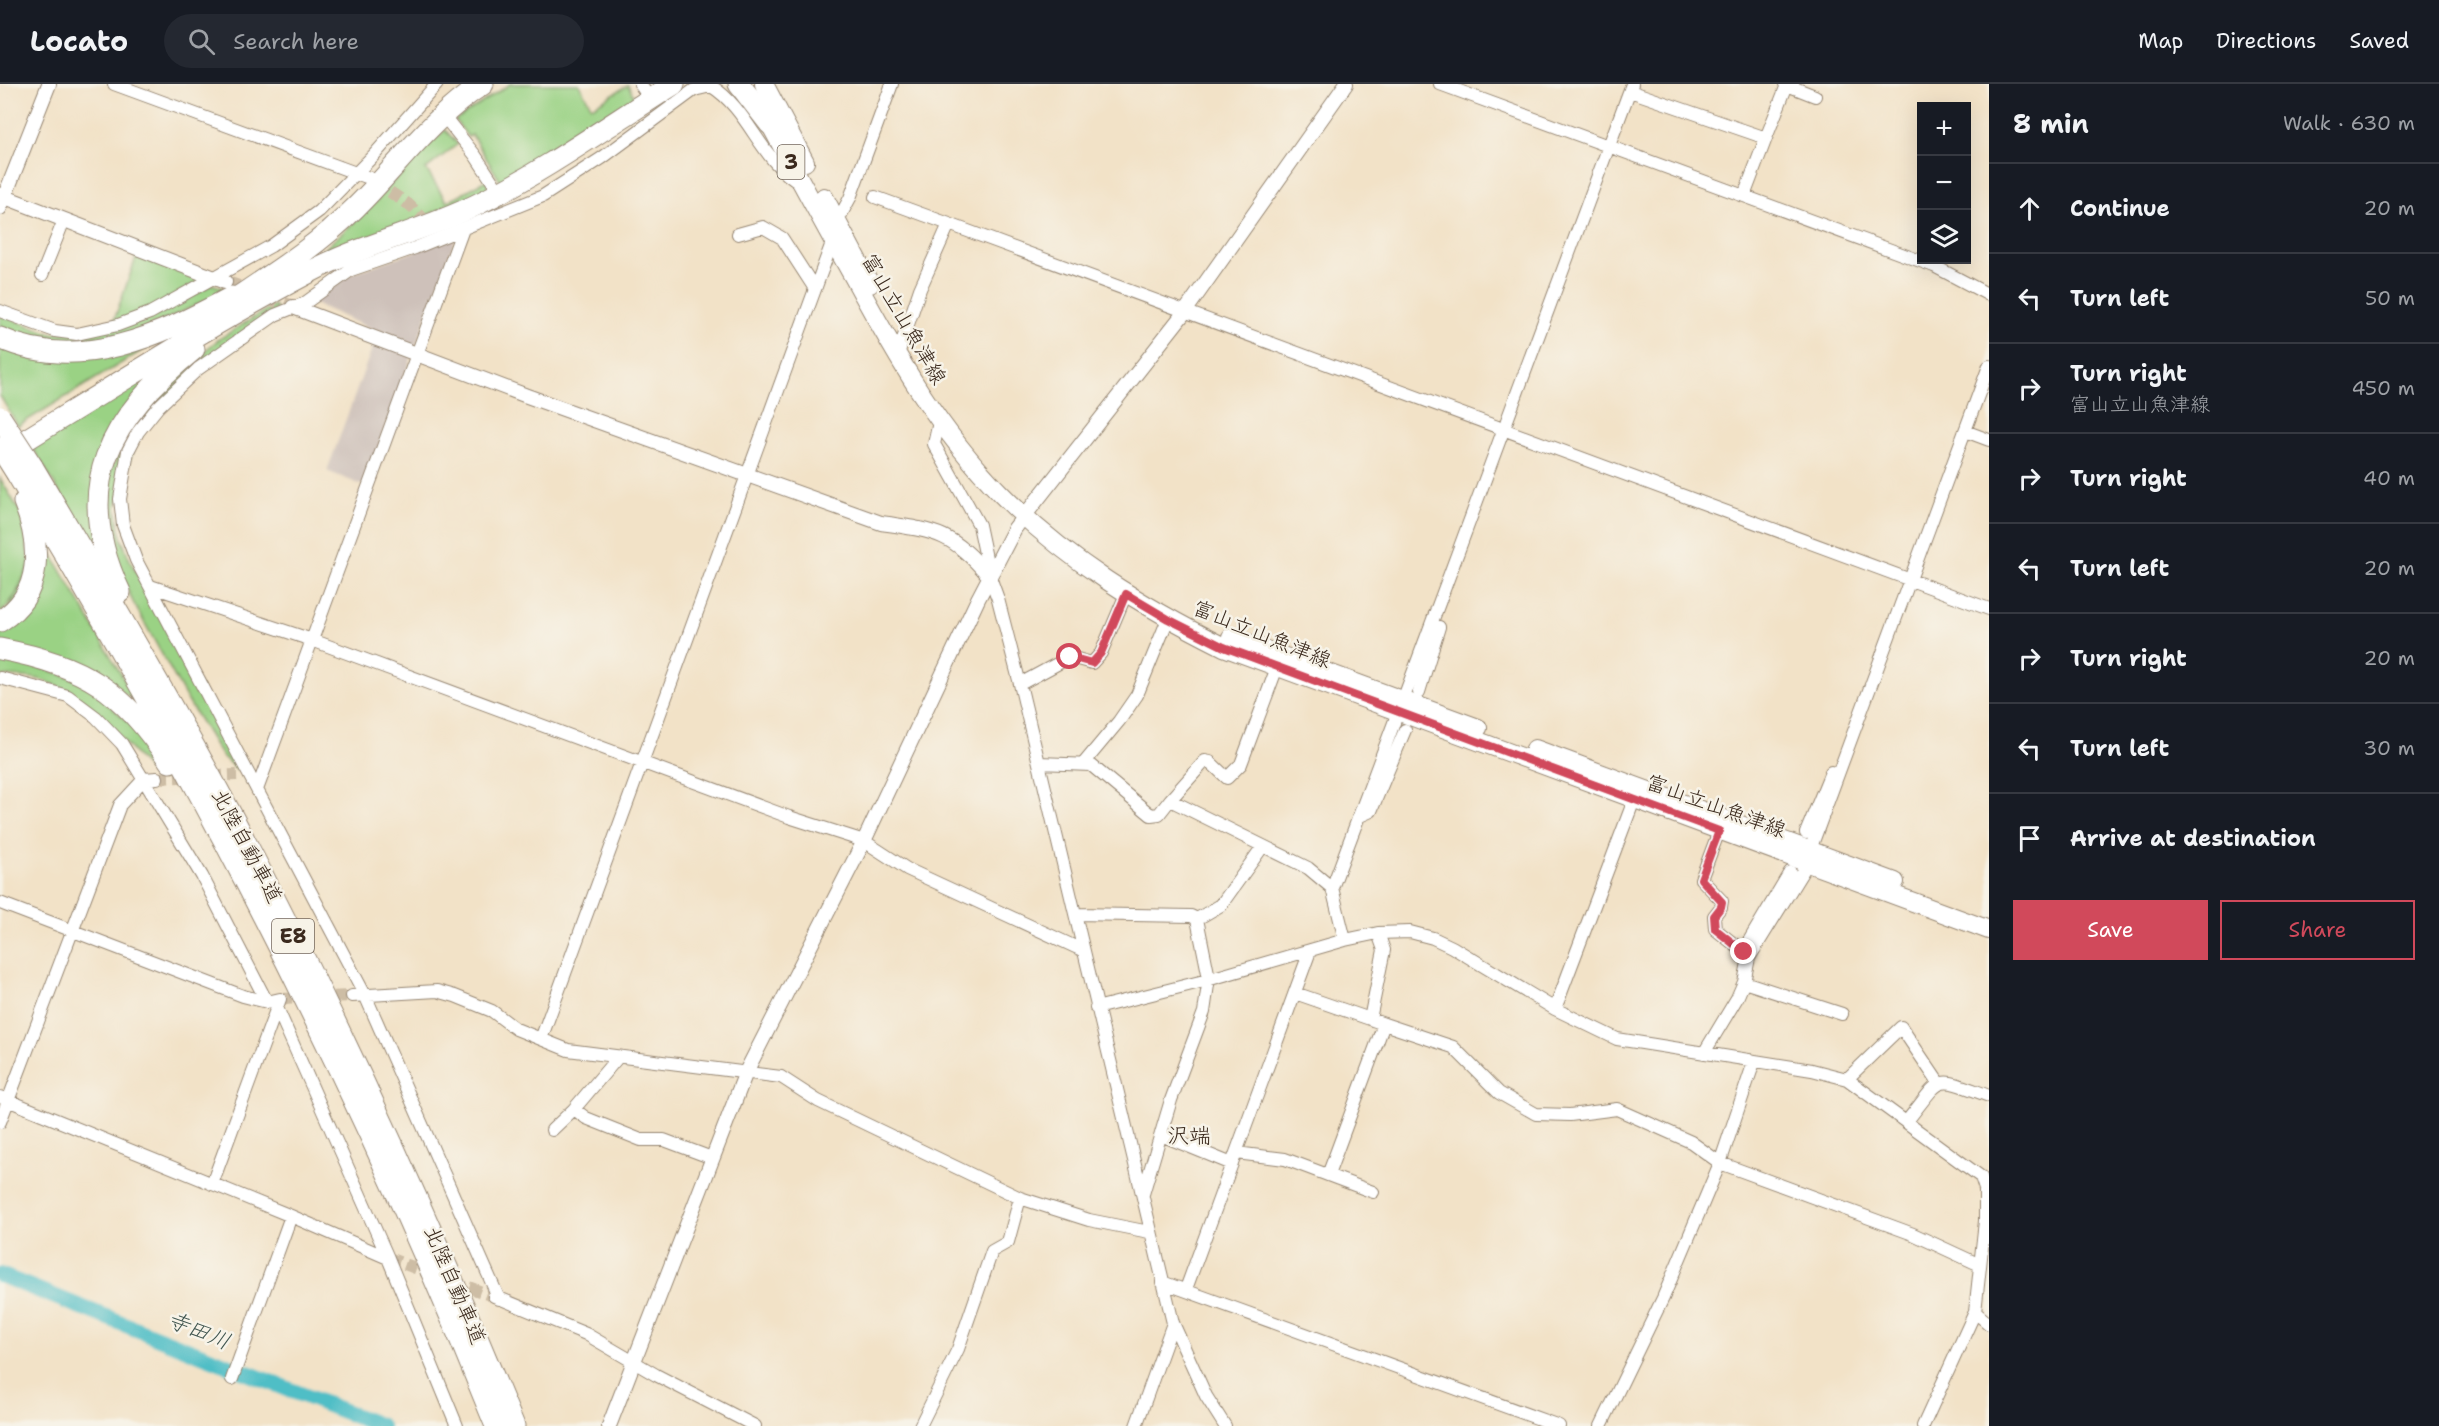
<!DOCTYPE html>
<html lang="en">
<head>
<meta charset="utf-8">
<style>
  :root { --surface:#171b24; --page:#242831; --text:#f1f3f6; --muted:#9ea1a6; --line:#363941; --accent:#d1495b }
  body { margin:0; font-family:"Shantell Sans","Klee One",sans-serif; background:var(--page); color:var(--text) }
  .controls { position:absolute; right:18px; top:18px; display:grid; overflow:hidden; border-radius:0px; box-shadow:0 6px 24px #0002 }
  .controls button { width:54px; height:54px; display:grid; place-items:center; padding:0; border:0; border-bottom:2px solid var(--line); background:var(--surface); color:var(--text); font:30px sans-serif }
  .stop { position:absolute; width:18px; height:18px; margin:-14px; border:4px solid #d1495b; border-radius:50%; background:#fff }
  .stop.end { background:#d1495b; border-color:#fff; box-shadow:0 2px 6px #0008 }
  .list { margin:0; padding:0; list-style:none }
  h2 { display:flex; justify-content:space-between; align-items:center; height:78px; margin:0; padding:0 24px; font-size:26px }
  h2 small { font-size:20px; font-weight:400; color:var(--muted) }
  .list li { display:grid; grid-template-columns:39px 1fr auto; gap:18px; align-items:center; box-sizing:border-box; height:90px; padding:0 24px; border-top:2px solid var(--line) }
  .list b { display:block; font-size:22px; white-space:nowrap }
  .list p { margin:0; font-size:20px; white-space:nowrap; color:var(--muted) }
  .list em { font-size:20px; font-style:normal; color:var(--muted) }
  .actions { display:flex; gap:12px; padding:18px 24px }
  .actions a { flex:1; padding:14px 0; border:2px solid var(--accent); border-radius:0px; text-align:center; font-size:21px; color:var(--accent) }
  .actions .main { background:var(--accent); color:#fff }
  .icon { flex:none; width:33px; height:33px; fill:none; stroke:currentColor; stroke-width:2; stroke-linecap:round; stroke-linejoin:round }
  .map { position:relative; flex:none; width:1989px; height:1342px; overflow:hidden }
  header { display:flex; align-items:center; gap:36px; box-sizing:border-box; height:84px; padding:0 30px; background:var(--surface); border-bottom:2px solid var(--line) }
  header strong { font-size:28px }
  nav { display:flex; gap:33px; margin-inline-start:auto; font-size:21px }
  .search { width:420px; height:54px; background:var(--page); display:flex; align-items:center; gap:15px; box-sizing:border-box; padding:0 21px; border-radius:33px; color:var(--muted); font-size:22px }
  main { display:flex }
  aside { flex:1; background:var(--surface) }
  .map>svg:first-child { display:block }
  .industrial { fill:#cec1ba }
  .green { fill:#9ad284; stroke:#6a7e51; stroke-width:1.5 }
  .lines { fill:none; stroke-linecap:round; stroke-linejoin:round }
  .river { stroke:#4fbec6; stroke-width:16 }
  .minor-tunnel { stroke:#cdbda5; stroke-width:12; stroke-dasharray:12 6; stroke-linecap:butt }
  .tertiary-tunnel { stroke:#cdbda5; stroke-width:14; stroke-dasharray:14 7; stroke-linecap:butt }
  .minor-casing { stroke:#968672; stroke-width:14 }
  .tertiary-casing { stroke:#968672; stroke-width:16 }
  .primary-casing { stroke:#968672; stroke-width:20 }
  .motorway-casing { stroke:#968672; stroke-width:23 }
  .minor { stroke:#fff; stroke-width:12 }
  .tertiary { stroke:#fff; stroke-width:14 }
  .primary { stroke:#fff; stroke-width:18 }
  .motorway { stroke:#fff; stroke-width:21 }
  .motorway-bridge-casing { stroke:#968672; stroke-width:23; stroke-linecap:butt }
  .motorway-bridge { stroke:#fff; stroke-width:21 }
  .route { stroke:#d1495b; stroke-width:8 }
  .labels { text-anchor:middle; stroke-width:5; stroke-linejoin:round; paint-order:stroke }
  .shield { fill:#f7f3e8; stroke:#73665b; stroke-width:1.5 }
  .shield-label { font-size:20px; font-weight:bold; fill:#3b2a1e }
  .street-label { font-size:21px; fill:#3b2a1e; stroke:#f7f3e8 }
  .neighbourhood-label { font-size:22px; fill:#3b2a1e; stroke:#f7f3e8 }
  .water-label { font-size:22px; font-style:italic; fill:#415650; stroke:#f7f3e8 }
</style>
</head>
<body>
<header>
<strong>Locato</strong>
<div class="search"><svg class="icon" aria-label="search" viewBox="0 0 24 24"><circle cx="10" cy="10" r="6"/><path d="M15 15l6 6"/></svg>Search here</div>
<nav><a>Map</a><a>Directions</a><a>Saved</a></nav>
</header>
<main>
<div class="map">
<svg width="1989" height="1342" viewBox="0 0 1989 1342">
  <rect width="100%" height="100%" fill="#f7f3e8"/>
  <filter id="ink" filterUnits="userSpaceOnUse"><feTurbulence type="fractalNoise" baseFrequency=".0167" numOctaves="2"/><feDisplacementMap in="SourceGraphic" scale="12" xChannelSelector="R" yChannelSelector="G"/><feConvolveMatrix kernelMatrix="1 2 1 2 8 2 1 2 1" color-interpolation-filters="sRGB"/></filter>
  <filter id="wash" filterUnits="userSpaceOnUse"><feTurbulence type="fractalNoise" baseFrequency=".008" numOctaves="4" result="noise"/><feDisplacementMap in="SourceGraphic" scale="24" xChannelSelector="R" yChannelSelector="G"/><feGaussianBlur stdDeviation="1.35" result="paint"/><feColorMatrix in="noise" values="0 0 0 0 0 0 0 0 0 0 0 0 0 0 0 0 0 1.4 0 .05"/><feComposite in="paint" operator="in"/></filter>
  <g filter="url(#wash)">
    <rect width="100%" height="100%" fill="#f2e2c7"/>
    <path class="industrial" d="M 456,153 L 364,402 L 327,387 L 378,248 L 311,218 L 350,190 Z"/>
    <path class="green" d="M 510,0 L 579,0 L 592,23 L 628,1 L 635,15 L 502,100 L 472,51 L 468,53 L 455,36 Z
      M 445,46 L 458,60 L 426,85 L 447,118 L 486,96 L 489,105 L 304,183 L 371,123 L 411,77 Z
      M 137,171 L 205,194 L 143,229 L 113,239 Z
      M 211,200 L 230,206 L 120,256 L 50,262 L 0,247 L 0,231 L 52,250 L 141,238 L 183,218 Z
      M 274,221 L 277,226 L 208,274 L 136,354 L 116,423 L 121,454 L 131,479 L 244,682 L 237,686 L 221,671 L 188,617 L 133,518 L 113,473 L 107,450 L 108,392 L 135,337 L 179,288 L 219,255 Z
      M 164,253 L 18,342 L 0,312 L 0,261 Z
      M 171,275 L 115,343 L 97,472 L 31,361 Z
      M 0,394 L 23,433 L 31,491 L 0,531 Z
      M 42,453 L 137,618 L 104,595 L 0,560 L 0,545 Z
      M 0,576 L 43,584 L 84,598 L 141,650 L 160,688 L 152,689 C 119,655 91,611 42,596 C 30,592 13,593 0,592 Z"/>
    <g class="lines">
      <path class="river" d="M 0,1191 L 381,1342"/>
    </g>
  </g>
  <g filter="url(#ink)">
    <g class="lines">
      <path class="minor-tunnel" d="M 375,98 L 408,120 L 432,143
        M 157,694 L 237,691
        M 280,915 L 352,912
        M 388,1174 L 432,1190
        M 452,1197 L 490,1211"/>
      <path class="tertiary-tunnel" d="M 225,198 L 293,223"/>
      <defs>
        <path id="minor" d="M 114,0 L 372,95
          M 640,0 L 650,15
          M 1440,0 L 1934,182 L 1989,211
          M 1787,1 L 1815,12
          M 1630,7 L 1766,54 L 1744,112
          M 443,31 L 475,71 L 500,109
          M 1766,54 L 1787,1 L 1785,0
          M 875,113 L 949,140
          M 837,138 L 850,114 L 892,0
          M 738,150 L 763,143 L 782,154 L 815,205
          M 42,191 L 64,136
          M 0,227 L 55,247 L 77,250 L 118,241 L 150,229 L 271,162 L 319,127 L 374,71 L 437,0
          M 897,273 L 920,205 L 949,140 L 1989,525
          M 939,338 L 934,360 L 979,441 L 990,493 L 998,515 L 1020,600 L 1173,1239 L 1206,1312 L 1225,1342
          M 1965,347 L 1989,356
          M 150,502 L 312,556 L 789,733 L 864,757 L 907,785 L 1082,866
          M 0,594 L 68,612 L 96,633 L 122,660 L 202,792 L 267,918
          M 1020,600 L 1070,573 L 1092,579 L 1101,569 L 1126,510
          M 1419,608 L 1439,543
          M 1403,616 L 1632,0
          M 1039,679 L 1091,681 L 1151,731 L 1159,730 L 1170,716 L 1308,784 L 1332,804
          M 1084,679 L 1119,637 L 1137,611 L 1168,535
          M 258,703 L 463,145
          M 1170,716 L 1205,677 L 1210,678 L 1227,694 L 1241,680 L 1279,578
          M 1360,732 L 1371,727 L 1405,646
          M 1719,747 L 1701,795 L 1722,817 L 1721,823 L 1714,832 L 1715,845 L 1744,868
          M 1806,749 L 1831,688
          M 1810,766 L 1989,282
          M 0,819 L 243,912 L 267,918 L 280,915 L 212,1100
          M 1075,830 L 1191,832 L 1197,835
          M 1197,835 L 1221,821 L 1263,762
          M 1345,856 L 1332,804 L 1398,628
          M 1748,873 L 1744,868 L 1746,862 L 1790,788
          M 1744,898 L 1842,930
          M 1295,909 L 1370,935 L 1384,866 L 1378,849
          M 352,912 L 437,907 L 455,912 L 492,927 L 516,945 L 568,966 L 781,993 L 818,1017 L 1020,1114 L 1089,1136 L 1149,1148
          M 1096,924 L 1200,898 L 1345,856 L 1378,849 L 1410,848 L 1433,854 L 1452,863 L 1555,925 L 1617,955 L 1812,986 L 1847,995 L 1981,1093 L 1985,1105 L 1985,1137 L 1975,1228 L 1923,1342
          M 1555,925 L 1634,716
          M 278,926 L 388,1174 L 457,1342
          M 1384,940 L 1453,963 L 1499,1009 L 1536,1030 L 1570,1031 L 1617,1025 L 1691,1058 L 1720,1079 L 1913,1150 L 1980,1181
          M 541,955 L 833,156
          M 1704,969 L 1737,914 L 1744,898 L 1749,874 L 1807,780
          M 1847,995 L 1901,943 L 1938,998
          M 0,1013 L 291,1132 L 388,1174
          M 574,1025 L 618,973
          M 1907,1037 C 1944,991 1933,991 1989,1012
          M 0,1038 L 120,721 L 144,695 L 157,694
          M 552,1046 L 574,1025 L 586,1034 L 641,1056 L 664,1056 L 712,1074
          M 1161,1051 L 1232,1080
          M 1236,1069 L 1285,1075 L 1373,1108
          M 1328,1091 L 1384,940 L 1370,935
          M 1143,1110 L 1171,1016 L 1204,928 L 1209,894 L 1197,835
          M 1162,1198 L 1559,1342
          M 1186,1205 L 1310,867
          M 494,1212 L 586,1250 L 656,1291 L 755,1342
          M 499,1215 L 365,911 L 136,476 L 123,441 L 120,415 L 128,367 L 138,348 L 158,323 L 198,285 L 275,231 L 305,219 L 351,186 L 415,164 L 543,112 L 602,74 L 694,6 L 711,2 C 750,26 760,77 801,100
          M 1975,1228 L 1989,1240
          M 232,1295 L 291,1132
          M 920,1342 L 958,1265 L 992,1167 L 1008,1158 L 1020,1114
          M 1136,1342 L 1173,1239
          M 1601,1342 L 1663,1214 L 1720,1079 L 1754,978"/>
        <path id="tertiary" d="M 0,111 L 225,198
          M 0,124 L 49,0
          M 293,223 L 527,312 L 881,439 C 938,447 951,448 990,493
          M 609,1342 L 746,988 L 864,757 L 978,515 L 1015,444 L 1184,229 L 1346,0"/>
        <path id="primary" d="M 764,0 L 805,78
          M 763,27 C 793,83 823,139 854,194 C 896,272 939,347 1001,410 C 1066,476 1142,522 1224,563 L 1989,846
          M 824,113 L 870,200
          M 1231,553 L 1478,644
          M 1535,665 L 1895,798"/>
        <path id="motorway" d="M 739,0 L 770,40
          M 223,223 C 269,192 315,164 355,124 C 397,83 432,32 483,0
          M 0,254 C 79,290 161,251 232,213
          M 3,370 C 104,308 204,244 308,189 C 362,160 422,148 476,121 C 545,87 609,41 674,0
          M 32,382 C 101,498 169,614 233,734 C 337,932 429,1135 514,1342
          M 17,390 C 201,695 363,1011 496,1342
          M 120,508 C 70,402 109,334 194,265
          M 0,537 C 44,510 41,461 24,418
          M 0,565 C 84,581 123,606 170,678"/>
      </defs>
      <use href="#minor" class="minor-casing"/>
      <use href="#tertiary" class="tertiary-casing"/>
      <use href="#primary" class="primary-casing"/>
      <use href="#motorway" class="motorway-casing"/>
      <use href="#minor" class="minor"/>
      <use href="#tertiary" class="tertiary"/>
      <use href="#primary" class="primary"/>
      <use href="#motorway" class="motorway"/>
      <defs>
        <path id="motorway-bridge" d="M 0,333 L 32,382
          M 0,363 L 17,390"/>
      </defs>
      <use href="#motorway-bridge" class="motorway-bridge-casing"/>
      <use href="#motorway-bridge" class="motorway-bridge"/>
    </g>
  </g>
  <g class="lines" filter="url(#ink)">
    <path class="route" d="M 1070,573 L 1092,579 L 1101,569 L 1126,510 L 1168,535 L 1224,563 L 1719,747 L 1701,795 L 1722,818 L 1721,823 L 1714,832 L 1715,845 L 1744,868"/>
  </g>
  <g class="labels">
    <g class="shield">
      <rect x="777.5" y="61" width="27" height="34" rx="4.5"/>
      <rect x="272" y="835" width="42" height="34" rx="4.5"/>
    </g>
    <g class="shield-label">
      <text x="791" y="85">3</text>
      <text x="293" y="859">E8</text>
    </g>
    <g class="street-label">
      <text transform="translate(904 235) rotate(60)" y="7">富山立山魚津線</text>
      <text transform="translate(1262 550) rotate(22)" y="7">富山立山魚津線</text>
      <text transform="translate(1716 722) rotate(20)" y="7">富山立山魚津線</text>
      <text transform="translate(247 762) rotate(62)" y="7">北陸自動車道</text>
      <text transform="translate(455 1201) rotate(67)" y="7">北陸自動車道</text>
    </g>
    <g class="neighbourhood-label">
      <text x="1189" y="1059">沢端</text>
    </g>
    <g class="water-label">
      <text transform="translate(199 1246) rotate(22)" y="8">寺田川</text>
    </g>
  </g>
</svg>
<div class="controls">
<button>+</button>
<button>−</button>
<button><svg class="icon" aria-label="layers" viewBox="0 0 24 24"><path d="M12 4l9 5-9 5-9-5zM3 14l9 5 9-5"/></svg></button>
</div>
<div class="stop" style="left:1070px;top:573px"></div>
<div class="stop end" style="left:1744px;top:868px"></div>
</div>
<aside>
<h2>8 min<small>Walk · 630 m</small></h2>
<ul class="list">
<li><svg class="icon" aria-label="ahead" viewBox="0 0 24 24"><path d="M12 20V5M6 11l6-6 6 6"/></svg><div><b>Continue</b></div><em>20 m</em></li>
<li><svg class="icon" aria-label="left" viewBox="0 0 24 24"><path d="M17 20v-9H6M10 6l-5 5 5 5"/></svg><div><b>Turn left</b></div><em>50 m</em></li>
<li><svg class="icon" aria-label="right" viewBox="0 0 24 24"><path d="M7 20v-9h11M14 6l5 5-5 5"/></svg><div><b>Turn right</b><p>富山立山魚津線</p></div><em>450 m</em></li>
<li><svg class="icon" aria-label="right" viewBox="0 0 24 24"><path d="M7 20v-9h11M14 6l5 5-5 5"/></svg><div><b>Turn right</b></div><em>40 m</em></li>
<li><svg class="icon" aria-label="left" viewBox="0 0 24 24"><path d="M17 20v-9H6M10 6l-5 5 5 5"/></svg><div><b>Turn left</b></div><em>20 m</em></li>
<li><svg class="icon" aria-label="right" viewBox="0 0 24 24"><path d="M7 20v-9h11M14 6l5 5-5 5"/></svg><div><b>Turn right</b></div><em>20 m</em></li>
<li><svg class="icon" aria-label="left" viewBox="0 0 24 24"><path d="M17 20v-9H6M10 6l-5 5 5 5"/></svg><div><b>Turn left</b></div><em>30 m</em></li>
<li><svg class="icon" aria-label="arrive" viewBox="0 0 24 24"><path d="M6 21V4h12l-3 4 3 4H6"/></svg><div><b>Arrive at destination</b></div></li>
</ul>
<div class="actions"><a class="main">Save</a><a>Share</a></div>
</aside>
</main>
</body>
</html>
